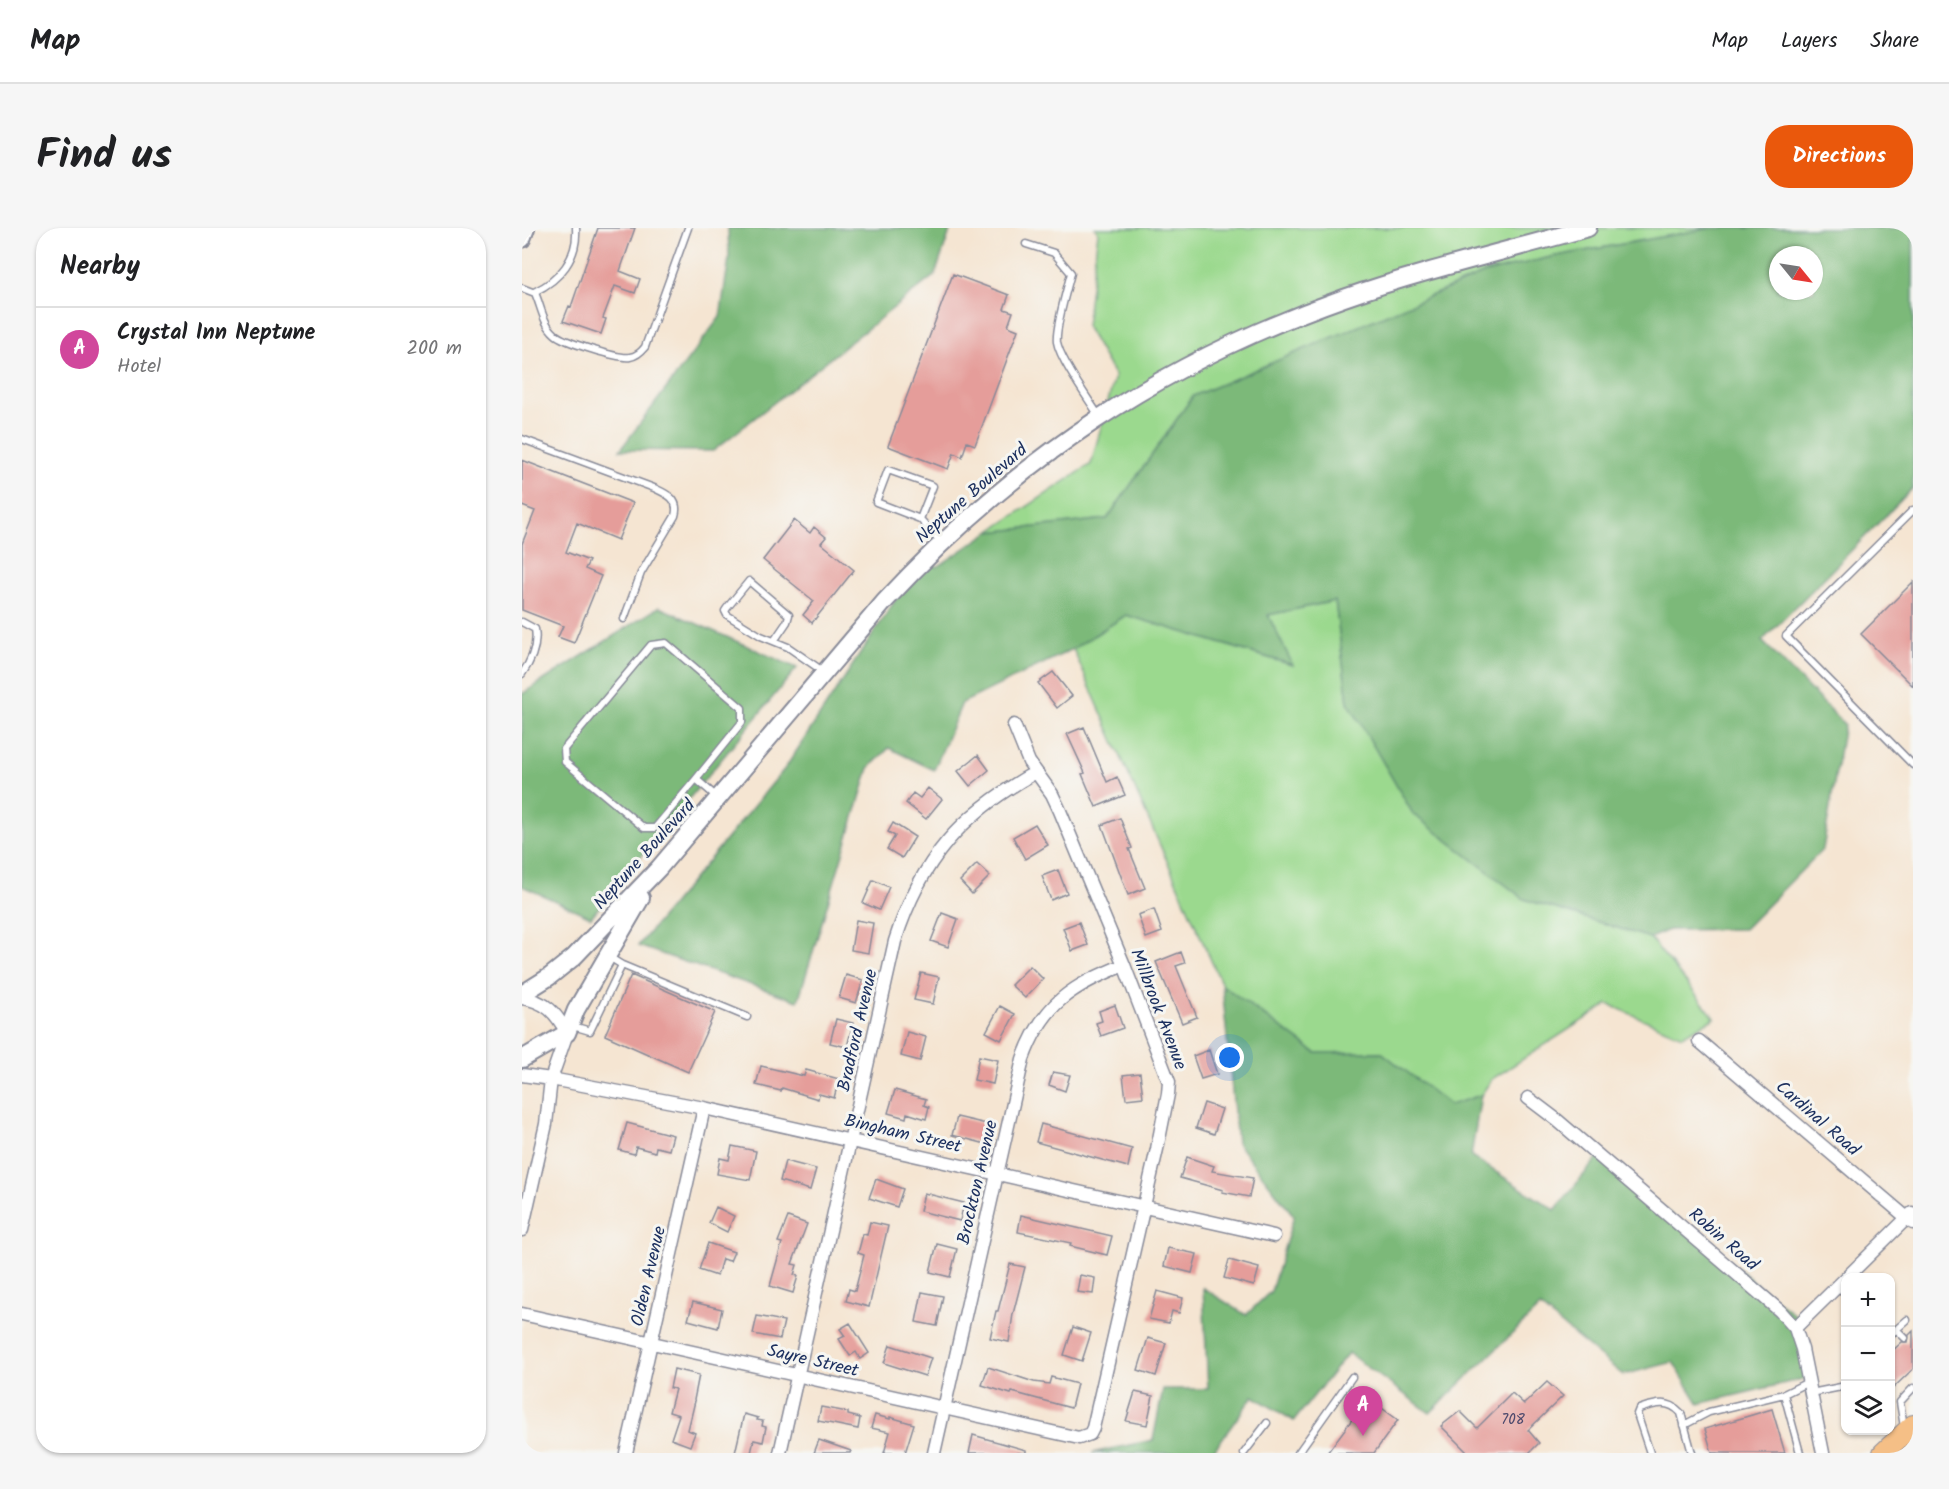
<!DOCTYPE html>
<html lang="en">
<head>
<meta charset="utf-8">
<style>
  :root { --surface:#fff; --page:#f6f6f6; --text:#202124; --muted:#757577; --line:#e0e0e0; --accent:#ea580c }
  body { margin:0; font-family:Kalam,sans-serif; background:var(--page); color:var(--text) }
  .controls { position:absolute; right:18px; bottom:18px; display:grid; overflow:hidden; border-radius:12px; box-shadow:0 2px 4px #0004 }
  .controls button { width:54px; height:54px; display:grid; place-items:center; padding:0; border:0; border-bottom:2px solid var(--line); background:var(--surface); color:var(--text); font:30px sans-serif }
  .compass { position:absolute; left:1247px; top:18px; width:54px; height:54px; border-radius:50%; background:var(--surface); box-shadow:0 2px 4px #0004; rotate:120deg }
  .you { position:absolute; left:708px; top:830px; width:21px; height:21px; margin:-15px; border:4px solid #fff; border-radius:50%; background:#1a73e8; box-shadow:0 0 0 9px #1a73e833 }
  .badge { display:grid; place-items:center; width:39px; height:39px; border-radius:50%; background:var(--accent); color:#fff; font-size:20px; font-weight:700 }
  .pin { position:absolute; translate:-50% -50px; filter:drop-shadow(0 2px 3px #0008) }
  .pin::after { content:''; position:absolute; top:32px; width:21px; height:18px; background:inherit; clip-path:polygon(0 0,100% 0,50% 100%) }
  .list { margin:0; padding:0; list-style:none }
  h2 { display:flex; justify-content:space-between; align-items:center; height:78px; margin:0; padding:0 24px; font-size:26px }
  h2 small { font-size:20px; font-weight:400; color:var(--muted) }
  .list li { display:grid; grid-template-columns:39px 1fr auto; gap:18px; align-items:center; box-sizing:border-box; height:84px; padding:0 24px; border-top:2px solid var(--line) }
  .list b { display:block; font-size:22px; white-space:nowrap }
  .list p { margin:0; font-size:20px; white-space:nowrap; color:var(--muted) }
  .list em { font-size:20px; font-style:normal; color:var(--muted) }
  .icon { flex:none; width:33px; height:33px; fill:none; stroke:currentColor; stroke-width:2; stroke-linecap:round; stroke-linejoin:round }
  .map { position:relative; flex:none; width:1391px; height:1225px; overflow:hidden; border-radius:24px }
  header { display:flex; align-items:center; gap:36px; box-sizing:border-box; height:84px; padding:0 30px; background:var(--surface); border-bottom:2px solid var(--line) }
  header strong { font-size:28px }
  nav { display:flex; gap:33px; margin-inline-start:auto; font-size:21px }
  .intro { display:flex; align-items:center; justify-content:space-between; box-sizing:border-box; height:144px; padding:0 36px }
  h1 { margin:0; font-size:42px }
  .button { padding:15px 27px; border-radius:24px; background:var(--accent); color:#fff; font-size:21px; font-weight:700 }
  main { display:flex; gap:36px; padding:0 36px }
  aside { flex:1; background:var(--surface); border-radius:24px; box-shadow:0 2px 4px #0004 }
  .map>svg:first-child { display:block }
  .green { fill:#9bd98e; stroke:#5b8476; stroke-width:1.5 }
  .forest { fill:#7cb979; stroke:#4c746c; stroke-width:1.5; fill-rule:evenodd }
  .building { fill:#e59d9a }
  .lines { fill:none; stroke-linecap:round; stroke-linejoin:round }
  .service-casing { stroke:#888a98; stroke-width:9 }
  .minor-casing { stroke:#888a98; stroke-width:15 }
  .tertiary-casing { stroke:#888a98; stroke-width:20 }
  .primary-casing { stroke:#888a98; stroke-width:22 }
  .service { stroke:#fff; stroke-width:6 }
  .minor { stroke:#fff; stroke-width:12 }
  .tertiary { stroke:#fff; stroke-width:16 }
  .primary { stroke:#f5bf86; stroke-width:20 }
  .labels { text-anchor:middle; stroke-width:6; stroke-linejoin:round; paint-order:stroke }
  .number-label { font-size:15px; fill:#4e4a6d }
  .street-label { font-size:18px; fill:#1b2f5e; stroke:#f6f6f2 }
</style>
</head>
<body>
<header>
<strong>Map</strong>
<nav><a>Map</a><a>Layers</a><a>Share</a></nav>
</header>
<div class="intro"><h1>Find us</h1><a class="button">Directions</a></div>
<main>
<aside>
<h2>Nearby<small></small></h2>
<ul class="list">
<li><span class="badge" style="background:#d1479c">A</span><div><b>Crystal Inn Neptune</b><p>Hotel</p></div><em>200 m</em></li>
</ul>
</aside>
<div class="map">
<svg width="1391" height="1225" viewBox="0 0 1391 1225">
  <rect width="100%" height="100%" fill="#f6f6f2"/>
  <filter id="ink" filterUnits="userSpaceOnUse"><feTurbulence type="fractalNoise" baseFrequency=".0167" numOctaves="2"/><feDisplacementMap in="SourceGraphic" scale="12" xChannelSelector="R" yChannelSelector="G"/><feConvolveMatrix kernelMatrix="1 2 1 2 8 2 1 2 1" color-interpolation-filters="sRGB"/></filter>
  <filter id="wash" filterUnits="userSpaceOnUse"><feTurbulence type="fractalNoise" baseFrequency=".008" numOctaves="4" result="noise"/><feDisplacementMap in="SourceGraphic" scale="24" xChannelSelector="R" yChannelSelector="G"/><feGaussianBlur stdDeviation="1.35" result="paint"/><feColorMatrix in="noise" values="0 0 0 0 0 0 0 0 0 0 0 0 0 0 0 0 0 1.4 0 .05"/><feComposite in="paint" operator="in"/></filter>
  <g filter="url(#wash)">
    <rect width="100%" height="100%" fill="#f5e5d2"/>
    <path class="green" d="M 573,0 L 1189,0 L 1029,29 L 963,45 L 671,168 L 585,291 L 467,304 L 569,236 L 593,148 L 564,98 L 576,4 Z
      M 813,373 L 826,474 L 1002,671 L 1128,710 L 1193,790 L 1160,808 L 1086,776 L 970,851 L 959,867 L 928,878 L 859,824 L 794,825 L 700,757 L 551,421 L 604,387 L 770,437 L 746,387 Z"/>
    <path class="forest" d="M 206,0 L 429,0 L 413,47 L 191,223 L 98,222 L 198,89 L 207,30 Z
      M 1189,0 L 1391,0 L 1391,260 L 1240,413 L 1322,496 L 1301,621 L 1222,701 L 1147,702 L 1128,710 L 1002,671 L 891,586 L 826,474 L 813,373 L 746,387 L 771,437 L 604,387 L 551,421 L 440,475 L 412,542 L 367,520 L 347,540 L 276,773 L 116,718 L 264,539 L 404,325 L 415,339 L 467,304 L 585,291 L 671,168 L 963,45 L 1029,29 ZM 1256,27 L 1292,27 L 1292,63 L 1256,63 Z
      M 137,379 L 275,440 L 69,689 L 0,658 L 0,466 Z
      M 700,757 L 794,825 L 859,824 L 928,877 L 959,867 L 949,928 L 1033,982 L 1077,928 L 1278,1091 L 1289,1149 L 1177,1176 L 1151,1134 L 1101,1147 L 1018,1079 L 908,1185 L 826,1125 L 772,1193 L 731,1168 L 690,1225 L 570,1225 L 631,1212 L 641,1161 L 686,1161 L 681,1060 L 724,1087 L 749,1063 L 772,988 L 715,915 Z"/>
    <g id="blocks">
      <path class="building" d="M 76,0 L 113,0 L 98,43 L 118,51 L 113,65 L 93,58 L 81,90 L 84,91 L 79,106 L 41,93 L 47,78 L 49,79 Z
        M 431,46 L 487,67 L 482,81 L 491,84 L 486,98 L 496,102 L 453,217 L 445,214 L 440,229 L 432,225 L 426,241 L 366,218 Z
        M 0,232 L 111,275 L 96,312 L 55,295 L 44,324 L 67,333 L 63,341 L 79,348 L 52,415 L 36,409 L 41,398 L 0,382 L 0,316 L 13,283 L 0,278 Z
        M 272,292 L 288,305 L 292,299 L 304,309 L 299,315 L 332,342 L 290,395 L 281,387 L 292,373 L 241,332 Z
        M 1391,354 L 1391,458 L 1339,406 Z
        M 531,444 L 550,468 L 535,480 L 516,455 Z
        M 562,499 L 585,554 L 595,549 L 603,567 L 574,579 L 560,546 L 563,545 L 545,506 Z
        M 456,527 L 467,542 L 448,558 L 436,543 Z
        M 406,560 L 420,571 L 404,591 L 384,575 L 391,565 L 398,570 Z
        M 598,590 L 610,620 L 607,621 L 623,660 L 606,667 L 580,597 Z
        M 371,595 L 393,609 L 380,630 L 365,621 L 373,608 L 366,604 Z
        M 513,596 L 526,617 L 503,631 L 491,609 Z
        M 455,636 L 468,648 L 450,666 L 438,653 Z
        M 536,642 L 545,665 L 529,672 L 520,648 Z
        M 351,652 L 367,659 L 357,682 L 341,675 Z
        M 632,681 L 640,704 L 624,710 L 616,687 Z
        M 420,685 L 436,691 L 426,719 L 409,713 Z
        M 334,692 L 351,695 L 346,725 L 329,722 Z
        M 557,694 L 566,717 L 550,723 L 541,700 Z
        M 659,724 L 663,735 L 654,738 L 675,789 L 660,795 L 634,734 Z
        M 508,738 L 521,751 L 503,770 L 489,757 Z
        M 399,745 L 417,749 L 411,776 L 392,772 Z
        M 109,747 L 193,784 L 166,844 L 83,807 Z
        M 324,747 L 341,752 L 334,775 L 317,770 Z
        M 593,777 L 601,800 L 579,808 L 574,795 L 580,793 L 577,783 Z
        M 478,778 L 493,786 L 479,812 L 464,804 Z
        M 314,791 L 331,795 L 325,819 L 308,815 Z
        M 385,804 L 404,809 L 398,833 L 379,828 Z
        M 687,822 L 695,846 L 679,851 L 671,828 Z
        M 457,828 L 476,832 L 471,856 L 452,852 Z
        M 239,838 L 282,848 L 284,842 L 317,851 L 312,870 L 297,866 L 296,871 L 260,860 L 259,863 L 234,857 Z
        M 531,844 L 548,847 L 543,863 L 527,857 Z
        M 618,845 L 621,869 L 604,871 L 601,847 Z
        M 373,862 L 404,871 L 402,877 L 407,879 L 404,891 L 385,885 L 384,890 L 366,885 Z
        M 682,875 L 700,881 L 692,906 L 674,900 Z
        M 435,889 L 469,897 L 464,916 L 430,907 Z
        M 105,895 L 151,907 L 147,922 L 134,919 L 133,924 L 114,919 L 112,926 L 97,922 Z
        M 519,896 L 610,921 L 606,939 L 514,914 Z
        M 210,918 L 234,923 L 228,952 L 195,946 L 198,930 L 207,932 Z
        M 665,929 L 692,938 L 690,943 L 731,950 L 727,969 L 700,964 L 701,962 L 658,950 Z
        M 263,933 L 294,941 L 288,962 L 258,953 Z
        M 354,951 L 381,961 L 375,979 L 347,970 Z
        M 402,965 L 442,975 L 438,993 L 398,983 Z
        M 194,979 L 212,988 L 205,1004 L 187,995 Z
        M 499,987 L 590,1008 L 585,1027 L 548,1018 L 549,1015 L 496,1004 Z
        M 266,989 L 285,996 L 270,1036 L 275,1037 L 272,1047 L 276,1048 L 271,1065 L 248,1058 L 260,1015 L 256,1014 Z
        M 348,994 L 366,998 L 347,1079 L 324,1073 L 327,1061 L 333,1063 L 342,1027 L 336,1025 L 341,1006 L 345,1007 Z
        M 186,1015 L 212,1024 L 208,1033 L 200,1031 L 195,1048 L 177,1042 Z
        M 415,1016 L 435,1021 L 428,1049 L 408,1044 Z
        M 646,1020 L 675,1026 L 670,1045 L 642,1038 Z
        M 707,1032 L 737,1040 L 732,1058 L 702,1050 Z
        M 488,1036 L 503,1039 L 491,1086 L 487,1114 L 468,1110 L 474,1083 L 476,1083 Z
        M 558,1047 L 573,1050 L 571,1066 L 555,1064 Z
        M 635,1063 L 661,1070 L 657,1085 L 650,1083 L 647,1095 L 627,1091 Z
        M 400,1064 L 421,1068 L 415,1098 L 394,1094 Z
        M 171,1074 L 200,1081 L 196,1100 L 166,1092 Z
        M 235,1088 L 262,1093 L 258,1111 L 231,1106 Z
        M 328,1095 L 347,1125 L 338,1131 L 334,1124 L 328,1128 L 317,1111 L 323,1108 L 318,1101 Z
        M 551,1099 L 569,1105 L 560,1133 L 542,1127 Z
        M 1391,1103 L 1391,1141 L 1368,1163 L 1368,1125 L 1380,1114 L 1386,1114 L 1387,1107 Z
        M 626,1110 L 644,1115 L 634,1148 L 616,1142 Z
        M 368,1117 L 409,1130 L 403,1148 L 362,1135 Z
        M 466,1139 L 512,1154 L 527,1156 L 529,1149 L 555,1156 L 549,1180 L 490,1164 L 489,1166 L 460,1157 Z
        M 152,1141 L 177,1147 L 172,1172 L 173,1173 L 166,1202 L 173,1205 L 168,1218 L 149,1211 L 157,1187 L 147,1184 L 153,1161 L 148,1160 Z
        M 1025,1154 L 1041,1168 L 1006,1202 L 1017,1215 L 1007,1225 L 946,1225 L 919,1198 L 938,1183 L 955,1200 L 990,1165 L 1002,1176 Z
        M 613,1164 L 631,1168 L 625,1197 L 604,1193 Z
        M 846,1170 L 876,1192 L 852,1225 L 805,1225 Z
        M 299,1179 L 326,1184 L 326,1187 L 338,1190 L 336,1201 L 296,1193 Z
        M 1250,1181 L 1263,1225 L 1190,1225 L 1183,1201 Z
        M 222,1186 L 236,1190 L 235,1192 L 241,1193 L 240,1198 L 244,1199 L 241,1214 L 232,1212 L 229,1225 L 213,1225 Z
        M 353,1187 L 368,1191 L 368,1189 L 392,1196 L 383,1225 L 362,1225 L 368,1204 L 349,1200 Z
        M 451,1207 L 504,1222 L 504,1225 L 447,1225 Z
        M 297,1212 L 329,1223 L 328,1225 L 292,1225 Z"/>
    </g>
  </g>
  <g filter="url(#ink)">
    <use href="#blocks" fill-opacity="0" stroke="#888a98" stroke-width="1.5"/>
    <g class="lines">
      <defs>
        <path id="service" d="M 504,16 L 532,25 L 549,45 C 545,61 533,100 535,114 C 538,132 567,172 577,188
          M 0,60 L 13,65 C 19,78 21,96 33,106 C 41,114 97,131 108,129 C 115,128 119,124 123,119 L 166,0
          M 12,64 C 38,52 56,30 54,0
          M 0,211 L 132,260 C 145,266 158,271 153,288 L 119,345 L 102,391
          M 1391,282 L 1264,408 L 1391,537
          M 398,291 L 411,258 L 366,242 L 354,274 L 398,291 L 419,314
          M 0,394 L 13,401 C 16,418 10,432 0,446
          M 252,413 L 265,394 L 267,387 L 227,353 L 205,380 L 203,383 L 205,387 L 239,408 L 266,419 L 302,444
          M 174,551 L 220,494 L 220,480 L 144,415 L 129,417 L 42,521 L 43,534 L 122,600 L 133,600 L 174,551 L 196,570
          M 100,737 L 225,789
          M 51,798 L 68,803 L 100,737 L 87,729
          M 1375,1102 L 1383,1110
          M 1368,1107 L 1385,1092
          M 1289,1165 L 1324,1158
          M 1262,1166 L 1278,1225
          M 1162,1197 L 1187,1184 L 1262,1166 L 1286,1154
          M 1382,1199 L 1378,1174 L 1391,1160
          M 722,1225 L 745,1195
          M 776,1225 L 830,1149
          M 1128,1225 L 1115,1186 L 1117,1181 C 1133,1176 1146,1171 1159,1185 L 1170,1225"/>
        <path id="minor" d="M 0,770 C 24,773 34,785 45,805 L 29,851 L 24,896 L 0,1002
          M 1177,813 L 1391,995
          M 0,847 L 29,851 L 182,880 L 752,1008
          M 1006,870 L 1035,892 L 1258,1083 L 1273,1100 L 1280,1121 L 1301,1225
          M 1324,1050 L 1390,985
          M 0,1086 L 557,1210 L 568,1206 L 571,1200 L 635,921 L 646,866 L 647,854 L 602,737 L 538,583 L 530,566 L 507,534 L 492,497
          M 1273,1100 L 1324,1050
          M 104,1225 L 182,880
          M 258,1225 L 373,713 C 399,631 439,586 514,544
          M 412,1225 L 501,831 C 521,775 550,758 602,737"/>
        <path id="tertiary" d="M 0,11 L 4,0
          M 0,766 L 27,749 L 52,729 L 137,640 L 363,373 C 495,231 638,135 822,70 C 902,42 985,23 1066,0
          M 0,831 L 45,805 L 54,782 L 119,670"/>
        <path id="primary" d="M 1361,1225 L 1391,1197"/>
      </defs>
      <use href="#service" class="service-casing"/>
      <use href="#minor" class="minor-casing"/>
      <use href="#tertiary" class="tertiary-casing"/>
      <use href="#primary" class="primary-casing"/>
      <use href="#service" class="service"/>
      <use href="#minor" class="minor"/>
      <use href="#tertiary" class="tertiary"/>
      <use href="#primary" class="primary"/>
    </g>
  </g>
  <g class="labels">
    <g class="number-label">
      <text x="991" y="1196">708</text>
    </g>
    <g class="street-label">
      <text transform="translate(449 265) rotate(-41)" y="6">Neptune Boulevard</text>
      <text transform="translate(122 626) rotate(-48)" y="6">Neptune Boulevard</text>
      <text transform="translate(637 781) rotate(69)" y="6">Millbrook Avenue</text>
      <text transform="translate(335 802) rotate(-77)" y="6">Bradford Avenue</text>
      <text transform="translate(1296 890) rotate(41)" y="6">Cardinal Road</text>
      <text transform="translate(381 905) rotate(13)" y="6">Bingham Street</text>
      <text transform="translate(455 954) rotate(-77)" y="6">Brockton Avenue</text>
      <text transform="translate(1202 1011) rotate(41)" y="6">Robin Road</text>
      <text transform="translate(126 1048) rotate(-77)" y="6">Olden Avenue</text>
      <text transform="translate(291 1132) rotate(13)" y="6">Sayre Street</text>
    </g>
  </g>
</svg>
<div class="controls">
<button>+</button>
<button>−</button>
<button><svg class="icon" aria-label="layers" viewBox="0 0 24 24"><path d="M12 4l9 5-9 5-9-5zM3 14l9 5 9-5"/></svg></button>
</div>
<svg class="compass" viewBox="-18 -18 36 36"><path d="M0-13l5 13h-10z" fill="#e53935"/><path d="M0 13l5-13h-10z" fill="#757577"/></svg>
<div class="you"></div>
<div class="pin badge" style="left:841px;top:1208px;background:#d1479c">A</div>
</div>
</main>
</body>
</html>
